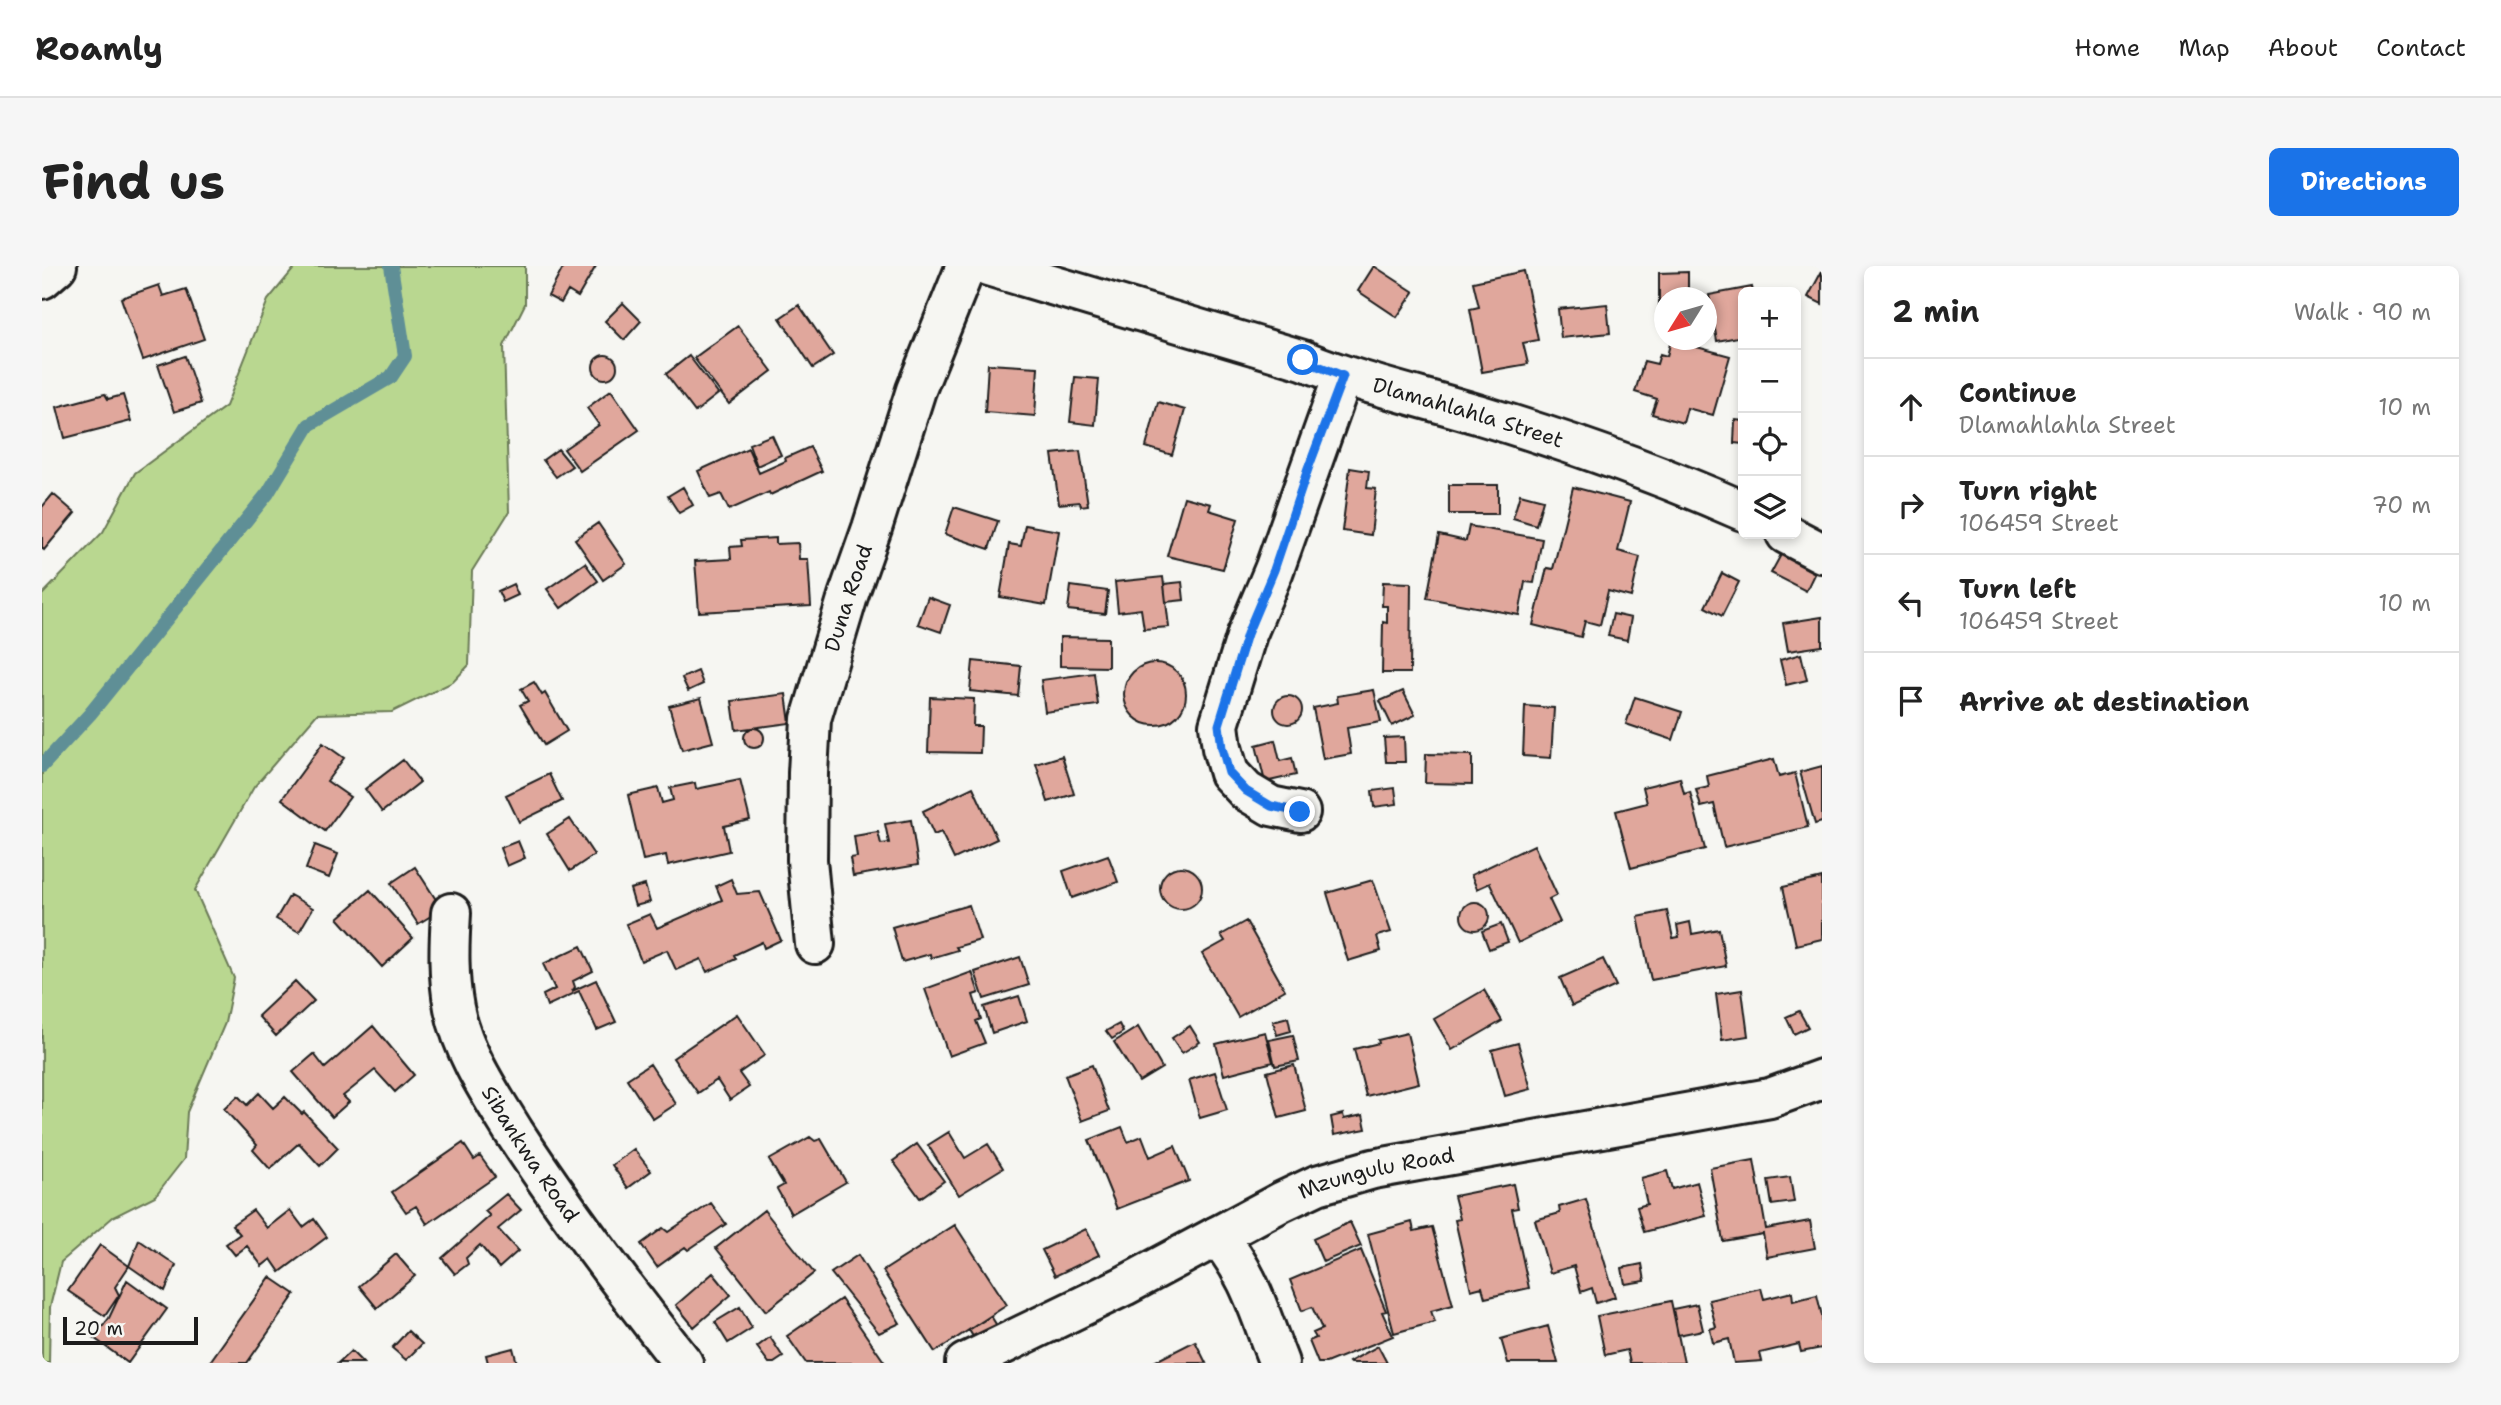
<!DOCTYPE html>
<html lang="en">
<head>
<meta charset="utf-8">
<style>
  :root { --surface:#fff; --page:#f6f6f6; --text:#222; --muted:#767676; --line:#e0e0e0; --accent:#1a73e8 }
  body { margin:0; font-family:"Shantell Sans",sans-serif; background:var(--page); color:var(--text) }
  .controls { position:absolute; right:21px; top:21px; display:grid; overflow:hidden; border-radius:10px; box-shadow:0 4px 10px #0003 }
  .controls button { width:63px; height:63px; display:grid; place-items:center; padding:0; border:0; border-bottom:2px solid var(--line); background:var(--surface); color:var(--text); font:35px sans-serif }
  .compass { position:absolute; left:1612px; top:21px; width:63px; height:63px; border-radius:50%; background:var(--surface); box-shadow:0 4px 10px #0003; rotate:233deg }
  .scale { position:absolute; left:21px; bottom:18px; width:135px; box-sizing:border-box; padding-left:7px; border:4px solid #1c1c1c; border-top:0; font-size:19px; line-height:24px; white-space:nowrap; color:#1c1c1c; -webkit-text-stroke:5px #f6f6f2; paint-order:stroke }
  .stop { position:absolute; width:21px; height:21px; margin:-16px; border:5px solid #1a73e8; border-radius:50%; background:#fff }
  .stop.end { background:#1a73e8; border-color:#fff; box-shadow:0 2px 7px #0008 }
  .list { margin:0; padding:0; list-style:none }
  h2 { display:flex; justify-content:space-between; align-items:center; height:91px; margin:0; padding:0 28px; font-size:30px }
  h2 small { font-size:23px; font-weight:400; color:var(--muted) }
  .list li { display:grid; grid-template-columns:46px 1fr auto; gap:21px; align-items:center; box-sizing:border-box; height:98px; padding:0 28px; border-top:2px solid var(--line) }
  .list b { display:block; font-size:26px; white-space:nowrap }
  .list p { margin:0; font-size:23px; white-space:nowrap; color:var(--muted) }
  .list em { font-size:23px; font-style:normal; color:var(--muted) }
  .icon { flex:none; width:38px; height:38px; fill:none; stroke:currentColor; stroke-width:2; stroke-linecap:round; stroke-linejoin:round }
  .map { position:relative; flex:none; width:1780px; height:1097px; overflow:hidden; border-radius:10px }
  header { display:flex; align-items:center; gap:42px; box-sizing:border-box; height:98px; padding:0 35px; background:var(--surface); border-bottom:2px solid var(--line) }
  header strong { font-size:33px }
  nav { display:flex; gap:38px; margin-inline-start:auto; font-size:24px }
  .intro { display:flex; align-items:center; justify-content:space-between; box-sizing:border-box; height:168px; padding:0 42px }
  h1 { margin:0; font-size:49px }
  .button { padding:18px 32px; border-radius:10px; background:var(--accent); color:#fff; font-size:24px; font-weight:700 }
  main { display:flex; gap:42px; padding:0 42px }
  aside { flex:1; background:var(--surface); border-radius:10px; box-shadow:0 4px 10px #0003 }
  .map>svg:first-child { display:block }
  .green { fill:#b9d790; stroke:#6a7a56; stroke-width:2 }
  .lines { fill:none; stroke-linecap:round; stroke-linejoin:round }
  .stream { stroke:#5f8f96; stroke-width:14 }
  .building { fill:#e0a79c; stroke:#1c1c1c; stroke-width:2 }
  .minor-casing { stroke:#1c1c1c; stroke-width:44 }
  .minor { stroke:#f6f6f2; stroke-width:38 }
  .route { stroke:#1a73e8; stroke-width:9 }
  .labels { text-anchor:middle; stroke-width:5; stroke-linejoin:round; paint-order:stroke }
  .street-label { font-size:21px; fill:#1c1c1c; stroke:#f6f6f2 }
</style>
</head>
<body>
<header>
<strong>Roamly</strong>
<nav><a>Home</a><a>Map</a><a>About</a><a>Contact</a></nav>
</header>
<div class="intro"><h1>Find us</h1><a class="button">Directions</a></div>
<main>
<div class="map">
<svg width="1780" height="1097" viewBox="0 0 1780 1097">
  <rect width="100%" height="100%" fill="#f6f6f2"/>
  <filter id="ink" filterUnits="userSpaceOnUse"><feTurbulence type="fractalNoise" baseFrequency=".0143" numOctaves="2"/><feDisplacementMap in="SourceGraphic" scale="14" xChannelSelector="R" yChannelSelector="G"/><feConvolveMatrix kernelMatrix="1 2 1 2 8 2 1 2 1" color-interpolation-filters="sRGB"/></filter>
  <g filter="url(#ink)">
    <path class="green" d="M 254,0 L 483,0 L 483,38 L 462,80 L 467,246 L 430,305 L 427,399 L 411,416 L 350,446 L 275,448 L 212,521 L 153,624 L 192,712 L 183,757 L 145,846 L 142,893 L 113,930 L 71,951 L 19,996 L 8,1041 L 7,1097 L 0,1097 L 0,329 L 61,266 L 93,207 L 184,140 L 226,34 Z"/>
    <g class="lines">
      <path class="stream" d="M 0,500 L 48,448 L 226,227 L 267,159 L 349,111 L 363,90 L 349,0"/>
    </g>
    <path class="building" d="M 522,0 L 554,0 L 536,31 L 526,25 L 519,37 L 506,30 Z
      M 1332,0 L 1372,26 L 1355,51 L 1316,25 Z
      M 1482,5 L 1496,74 L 1481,77 L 1486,98 L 1440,106 L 1428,43 L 1437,41 L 1431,16 Z
      M 1780,5 L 1780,38 L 1766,31 Z
      M 1646,6 L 1646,32 L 1622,32 L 1622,40 L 1617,40 L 1617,7 Z
      M 117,19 L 121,30 L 144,23 L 162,73 L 101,94 L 79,32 Z
      M 1710,21 L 1711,26 L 1701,26 L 1701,37 L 1697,38 L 1701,70 L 1675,75 L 1667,29 Z
      M 581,37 L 599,55 L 582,74 L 563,55 Z
      M 1565,38 L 1568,67 L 1519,72 L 1516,43 Z
      M 757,39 L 791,89 L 771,102 L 738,52 Z
      M 696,60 L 730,105 L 687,138 L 652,92 Z
      M 1629,74 L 1688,90 L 1671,149 L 1645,142 L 1641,157 L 1610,148 L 1615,133 L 1593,126 L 1602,95 L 1615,98 L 1618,88 L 1625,90 Z
      M551 101a12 12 0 1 1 24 0a12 12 0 1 1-24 0Z
      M 143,90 L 159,137 L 132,146 L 116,99 Z
      M 647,90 L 676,128 L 653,146 L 624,108 Z
      M 946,98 L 996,101 L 993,150 L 943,146 Z
      M 1033,111 L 1057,113 L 1053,159 L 1028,156 Z
      M 569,124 L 597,164 L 538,205 L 522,183 L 557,159 L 545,142 Z
      M 63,128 L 66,133 L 81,129 L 89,155 L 23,172 L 15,141 Z
      M 1116,136 L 1143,144 L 1130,189 L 1104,181 Z
      M 1693,154 L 1701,155 L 1701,178 L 1692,177 Z
      M 730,169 L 739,189 L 715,200 L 707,178 Z
      M 768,181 L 780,205 L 728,229 L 727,226 L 687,244 L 679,228 L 668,232 L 656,205 L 706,182 L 717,207 L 744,195 L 743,192 Z
      M 516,183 L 530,200 L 514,211 L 501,194 Z
      M 1038,185 L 1046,239 L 1039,240 L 1038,236 L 1017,238 L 1010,188 Z
      M 1308,202 L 1327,205 L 1325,222 L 1334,223 L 1329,269 L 1300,265 Z
      M 1407,219 L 1456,219 L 1456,248 L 1407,248 Z
      M 641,221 L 651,239 L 637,247 L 626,230 Z
      M 1531,221 L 1588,236 L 1576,285 L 1598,291 L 1589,331 L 1566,325 L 1558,359 L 1543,355 L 1539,371 L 1491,359 L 1505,302 L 1511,303 Z
      M 11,228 L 33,247 L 2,284 L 0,282 L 0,241 Z
      M 1478,228 L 1501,234 L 1494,259 L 1471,252 Z
      M 1142,231 L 1169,238 L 1167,244 L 1196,253 L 1181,303 L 1125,290 Z
      M 912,241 L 956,255 L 947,283 L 903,268 Z
      M 556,257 L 584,298 L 561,314 L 533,273 Z
      M 983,259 L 1017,265 L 1004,339 L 958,331 L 967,278 L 979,280 Z
      M 1427,260 L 1500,273 L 1492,317 L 1483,316 L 1477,349 L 1385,332 L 1397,269 L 1424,275 Z
      M 734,272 L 734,278 L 756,277 L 757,293 L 766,293 L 769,340 L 657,346 L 653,295 L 689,293 L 688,281 L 700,280 L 699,274 Z
      M 1741,285 L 1775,302 L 1764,325 L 1729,307 Z
      M 543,297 L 556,315 L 519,342 L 505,323 Z
      M 1680,307 L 1697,316 L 1680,350 L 1663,341 Z
      M 1121,311 L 1127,361 L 1102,363 L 1099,343 L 1076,346 L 1073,316 Z
      M 1140,316 L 1142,334 L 1124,336 L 1122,318 Z
      M 1341,316 L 1369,317 L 1368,407 L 1340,407 L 1341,356 L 1345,357 L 1345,340 L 1340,340 Z
      M 471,318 L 476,329 L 461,336 L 456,325 Z
      M 1029,320 L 1066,325 L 1063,348 L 1026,344 Z
      M 886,331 L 908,339 L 899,366 L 876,358 Z
      M 1571,348 L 1589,352 L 1585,374 L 1566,370 Z
      M 1780,351 L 1780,380 L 1746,385 L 1741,357 Z
      M 1018,371 L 1066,372 L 1066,401 L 1018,400 Z
      M 1759,388 L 1765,414 L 1744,419 L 1738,394 Z
      M 931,395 L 979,400 L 976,430 L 928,425 Z
      M1082 428a31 31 0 1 1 62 0a31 31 0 1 1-62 0Z
      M 656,405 L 661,418 L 646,425 L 640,412 Z
      M 1052,407 L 1056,439 L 1003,446 L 999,414 Z
      M 492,416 L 500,429 L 503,427 L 525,465 L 502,479 L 478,439 L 486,435 L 479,423 Z
      M 1332,424 L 1339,456 L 1305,462 L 1309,488 L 1281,493 L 1271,442 L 1296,437 L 1295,430 Z
      M 1361,425 L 1373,449 L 1350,460 L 1338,435 Z
      M 744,428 L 748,457 L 694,464 L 690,435 Z
      M1232 444a14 14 0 1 1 28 0a14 14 0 1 1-28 0Z
      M 888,431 L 932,433 L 931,460 L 939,460 L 938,487 L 886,486 Z
      M 1593,431 L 1640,446 L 1631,474 L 1584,458 Z
      M 659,432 L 671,476 L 640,484 L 627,440 Z
      M 1483,440 L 1512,442 L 1509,492 L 1481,490 Z
      M702 472a10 10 0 1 1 20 0a10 10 0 1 1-20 0Z
      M 1362,471 L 1363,496 L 1344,496 L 1342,472 Z
      M 1233,474 L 1238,495 L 1250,492 L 1254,509 L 1223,516 L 1214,479 Z
      M 281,477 L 302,492 L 285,515 L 308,531 L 283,565 L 240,533 Z
      M 1384,488 L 1430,489 L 1430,518 L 1383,517 Z
      M 1020,490 L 1032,528 L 1006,536 L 994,498 Z
      M 1732,493 L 1737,511 L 1753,507 L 1766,561 L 1682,581 L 1672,538 L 1659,541 L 1654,524 L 1667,521 L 1665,510 Z
      M 361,494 L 378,516 L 340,546 L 323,523 Z
      M 1780,500 L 1780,556 L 1773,558 L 1758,506 Z
      M 507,508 L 520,535 L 477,556 L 464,529 Z
      M 1638,512 L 1642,528 L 1648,526 L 1663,583 L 1589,602 L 1574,545 L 1605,537 L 1601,521 Z
      M 698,514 L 708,554 L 682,560 L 687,585 L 626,599 L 624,589 L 601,594 L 586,529 L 616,522 L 620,537 L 631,534 L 628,522 L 653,517 L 654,523 Z
      M 931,521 L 955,573 L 912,593 L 899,566 L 892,569 L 881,545 Z
      M 1353,522 L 1355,538 L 1332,541 L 1330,525 Z
      M 528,553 L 552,589 L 528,605 L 505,568 Z
      M 869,554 L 876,599 L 811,610 L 808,592 L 815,591 L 812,570 L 836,566 L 839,578 L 847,577 L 843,558 Z
      M 476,575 L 483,592 L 465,600 L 458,582 Z
      M 273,579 L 296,588 L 287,612 L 264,603 Z
      M 1492,579 L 1515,629 L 1507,633 L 1518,656 L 1476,677 L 1448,617 L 1435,623 L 1429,609 Z
      M 1066,589 L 1076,616 L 1030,632 L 1021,605 Z
      M 373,601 L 400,643 L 376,658 L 349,617 Z
      M1118 622a21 21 0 1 1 42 0a21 21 0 1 1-42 0Z
      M 1780,612 L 1780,673 L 1754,679 L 1741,621 Z
      M 689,613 L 695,628 L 718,626 L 739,674 L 722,682 L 720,676 L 692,689 L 694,693 L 665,706 L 659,693 L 634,704 L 625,684 L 599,695 L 584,658 L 608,648 L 615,662 L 680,634 L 674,620 Z
      M 1331,614 L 1349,666 L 1335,670 L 1339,685 L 1306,695 L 1285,627 Z
      M 603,619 L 608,636 L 593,640 L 588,623 Z
      M 328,624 L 371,672 L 340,701 L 296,652 Z
      M 248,629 L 271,642 L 257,666 L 234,653 Z
      M1419 650a14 14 0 1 1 28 0a14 14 0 1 1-28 0Z
      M 927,639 L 938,674 L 914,681 L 916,684 L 889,692 L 888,688 L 860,696 L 850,661 Z
      M 1625,645 L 1631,672 L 1637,671 L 1635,659 L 1648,656 L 1650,668 L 1677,663 L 1684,700 L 1609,714 L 1596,651 Z
      M 1204,655 L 1243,724 L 1196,751 L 1160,688 L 1183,675 L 1179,669 Z
      M 1459,658 L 1466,676 L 1447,683 L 1440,665 Z
      M 539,680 L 551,705 L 531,715 L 533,721 L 530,725 L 554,714 L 574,756 L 555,764 L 537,725 L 505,740 L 501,729 L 513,723 L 501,698 Z
      M 978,691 L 987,719 L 942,733 L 933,706 Z
      M 1561,693 L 1574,720 L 1530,740 L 1518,712 Z
      M 930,706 L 937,727 L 931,729 L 939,753 L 934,755 L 943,777 L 907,790 L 883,723 Z
      M 253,715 L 272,735 L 234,770 L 216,750 Z
      M 1442,724 L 1460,755 L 1410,784 L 1392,753 Z
      M 1700,724 L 1706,770 L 1680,774 L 1674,728 Z
      M 977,730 L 985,755 L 950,767 L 942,741 Z
      M 1757,745 L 1766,761 L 1752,768 L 1744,751 Z
      M 695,748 L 723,789 L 697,807 L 707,821 L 688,834 L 675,814 L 656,827 L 631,792 Z
      M 1246,751 L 1249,765 L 1235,769 L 1231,755 Z
      M 1077,758 L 1081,766 L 1070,773 L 1064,765 Z
      M 331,760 L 372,809 L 353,826 L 333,804 L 301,830 L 307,836 L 290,851 L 251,806 L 272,788 L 283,802 Z
      M 1148,760 L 1158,776 L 1140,787 L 1130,772 Z
      M 1096,761 L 1120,802 L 1097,816 L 1072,776 Z
      M 1223,766 L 1231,796 L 1182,809 L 1174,778 Z
      M 1365,767 L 1377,817 L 1324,830 L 1312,783 L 1337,777 L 1336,774 Z
      M 1251,769 L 1257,795 L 1233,800 L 1227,774 Z
      M 1476,777 L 1489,823 L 1463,830 L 1450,784 Z
      M 608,798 L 634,838 L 611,853 L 585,813 Z
      M 1050,799 L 1067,845 L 1040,855 L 1023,809 Z
      M 1252,799 L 1264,845 L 1237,852 L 1225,806 Z
      M 1173,806 L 1185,844 L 1158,852 L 1147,814 Z
      M 217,827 L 231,842 L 243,831 L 260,848 L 262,846 L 296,882 L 278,900 L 257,877 L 228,903 L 211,884 L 215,879 L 182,843 L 196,830 L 205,839 Z
      M 1301,848 L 1302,853 L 1321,849 L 1324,863 L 1292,869 L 1289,851 Z
      M 1080,861 L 1086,876 L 1100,870 L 1108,891 L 1133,880 L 1147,915 L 1075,943 L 1047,874 Z
      M 907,866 L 923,892 L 946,878 L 961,902 L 917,929 L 886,879 Z
      M 768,871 L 773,875 L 779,873 L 804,916 L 749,948 L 735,923 L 742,919 L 727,894 Z
      M 421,877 L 432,894 L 438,890 L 453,911 L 385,958 L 374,940 L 364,946 L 350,926 Z
      M 875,878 L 902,915 L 878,932 L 851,895 Z
      M 592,883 L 609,905 L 586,922 L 570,899 Z
      M 1712,894 L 1724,963 L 1768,955 L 1773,982 L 1725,991 L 1721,968 L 1681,975 L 1668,902 Z
      M 1625,905 L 1630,923 L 1655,916 L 1664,950 L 1602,966 L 1595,941 L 1605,938 L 1599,912 Z
      M 1748,911 L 1752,936 L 1730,939 L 1726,914 Z
      M 1471,918 L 1476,942 L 1470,943 L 1487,1022 L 1443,1032 L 1440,1021 L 1429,1024 L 1413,954 L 1418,953 L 1412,930 Z
      M 464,928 L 479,944 L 456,963 L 476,985 L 457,1002 L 438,979 L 424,992 L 426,998 L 413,1008 L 400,992 L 448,950 L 443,945 Z
      M 1544,933 L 1573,1031 L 1554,1037 L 1550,1022 L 1539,1026 L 1532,1000 L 1508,1007 L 1493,954 L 1518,947 L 1517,941 Z
      M 669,937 L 684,958 L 646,984 L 643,981 L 615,1001 L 599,978 L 621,962 L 626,966 Z
      M 211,944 L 225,962 L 248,944 L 261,961 L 272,953 L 285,971 L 238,1006 L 229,993 L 220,1000 L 205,980 L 193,989 L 184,978 L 198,968 L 190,959 Z
      M 722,944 L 772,1007 L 724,1045 L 674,982 Z
      M 1308,956 L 1319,980 L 1281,996 L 1271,973 Z
      M 1370,956 L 1372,965 L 1390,961 L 1411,1039 L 1389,1045 L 1393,1056 L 1352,1067 L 1326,968 Z
      M 913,959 L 965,1039 L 893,1086 L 841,1005 Z
      M 1044,963 L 1057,989 L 1013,1010 L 1000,984 Z
      M 97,974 L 134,999 L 123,1025 L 87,1000 Z
      M 58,979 L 87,1000 L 73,1021 L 77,1029 L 63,1050 L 26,1025 Z
      M 1319,984 L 1344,1045 L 1340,1046 L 1351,1070 L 1284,1097 L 1276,1097 L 1267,1075 L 1274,1072 L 1271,1067 L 1280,1063 L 1270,1041 L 1260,1045 L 1248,1014 Z
      M 354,988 L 373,1010 L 335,1042 L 317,1020 Z
      M 816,989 L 858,1057 L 837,1067 L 789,1007 Z
      M 1600,998 L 1603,1015 L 1583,1018 L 1580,1002 Z
      M 671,1007 L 689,1029 L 652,1061 L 634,1039 Z
      M 228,1011 L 253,1028 L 205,1097 L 167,1097 Z
      M 85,1014 L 125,1043 L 86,1097 L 52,1072 L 67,1052 Z
      M 1719,1022 L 1722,1033 L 1750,1026 L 1751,1035 L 1775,1029 L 1780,1050 L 1780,1082 L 1759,1086 L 1757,1078 L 1718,1087 L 1720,1095 L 1692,1097 L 1687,1073 L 1671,1077 L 1668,1063 L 1674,1061 L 1667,1034 Z
      M 799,1033 L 843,1097 L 764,1097 L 745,1070 Z
      M 1629,1035 L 1642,1097 L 1588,1097 L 1585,1084 L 1563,1089 L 1555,1050 Z
      M 1655,1038 L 1661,1064 L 1636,1069 L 1631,1043 Z
      M 698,1041 L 710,1062 L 686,1077 L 673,1056 Z
      M 949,1050 L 960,1068 L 938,1082 L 927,1064 Z
      M 1506,1060 L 1516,1097 L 1466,1097 L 1459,1073 Z
      M 366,1065 L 380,1078 L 364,1094 L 350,1082 Z
      M 728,1071 L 741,1091 L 732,1097 L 727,1097 L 715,1081 Z
      M 1153,1075 L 1164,1097 L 1110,1097 Z
      M 1336,1080 L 1345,1097 L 1308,1097 L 1307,1096 Z
      M 471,1082 L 475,1097 L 446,1097 L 444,1089 Z
      M 309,1085 L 321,1097 L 296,1097 Z"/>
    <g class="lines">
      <defs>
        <g id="minor">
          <path id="s1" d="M 946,0 L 1261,94 C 1317,117 1376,130 1435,148 C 1525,175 1615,207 1701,245"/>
          <path d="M 0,13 L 15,0"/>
          <path d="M 1744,268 L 1780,287"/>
          <path d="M 1258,546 L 1229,540 L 1204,525 L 1187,507 L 1180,482 L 1177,459 L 1205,368 L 1232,304 L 1301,110"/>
          <path id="s2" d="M 409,647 C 407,680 406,710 412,742 C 421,787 448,827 472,866 C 524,946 582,1022 641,1097"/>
          <path id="s3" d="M 773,678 L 765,594 L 766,507 L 769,453 L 806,330 L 830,262 L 874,124 L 924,0"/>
          <path d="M 1175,970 C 1209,1009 1218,1050 1237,1097"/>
          <path id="s4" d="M 923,1097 L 1082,1020 L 1239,936 L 1275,919 L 1331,903 L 1728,832 L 1780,813"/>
        </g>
      </defs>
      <use href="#minor" class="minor-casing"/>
      <use href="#minor" class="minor"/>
    </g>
  </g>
  <g class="lines" filter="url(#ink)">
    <path class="route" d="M 1258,546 L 1229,540 L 1204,525 L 1187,507 L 1180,482 L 1177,459 L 1205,368 L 1232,304 L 1266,203 L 1301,110 L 1261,94"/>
  </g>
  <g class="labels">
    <g class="street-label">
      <text dy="7" stroke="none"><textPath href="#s1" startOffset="502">Dlamahlahla Street</textPath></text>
      <text dy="7" stroke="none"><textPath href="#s3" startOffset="352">Duna Road</textPath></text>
      <text dy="7" stroke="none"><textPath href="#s2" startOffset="261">Sibankwa Road</textPath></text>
      <text dy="7" stroke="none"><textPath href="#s4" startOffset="455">Mzungulu Road</textPath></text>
    </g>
  </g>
</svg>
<div class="controls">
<button>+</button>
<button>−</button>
<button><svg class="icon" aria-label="locate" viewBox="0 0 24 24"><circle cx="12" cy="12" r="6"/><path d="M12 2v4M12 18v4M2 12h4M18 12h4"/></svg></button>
<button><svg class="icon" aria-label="layers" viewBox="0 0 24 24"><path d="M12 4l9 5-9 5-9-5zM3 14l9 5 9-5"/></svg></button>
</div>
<svg class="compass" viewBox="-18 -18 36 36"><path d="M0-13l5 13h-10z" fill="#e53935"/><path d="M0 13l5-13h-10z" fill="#767676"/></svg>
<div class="scale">20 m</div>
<div class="stop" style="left:1261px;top:94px"></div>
<div class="stop end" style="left:1258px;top:546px"></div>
</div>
<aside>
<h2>2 min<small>Walk · 90 m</small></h2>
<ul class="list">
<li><svg class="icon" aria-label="ahead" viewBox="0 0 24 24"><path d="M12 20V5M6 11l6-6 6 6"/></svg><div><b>Continue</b><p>Dlamahlahla Street</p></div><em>10 m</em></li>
<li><svg class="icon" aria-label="right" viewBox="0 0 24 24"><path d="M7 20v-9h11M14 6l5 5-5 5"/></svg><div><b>Turn right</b><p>106459 Street</p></div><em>70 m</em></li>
<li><svg class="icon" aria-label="left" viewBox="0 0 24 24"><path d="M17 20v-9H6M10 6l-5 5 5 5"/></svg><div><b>Turn left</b><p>106459 Street</p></div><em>10 m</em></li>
<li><svg class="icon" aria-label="arrive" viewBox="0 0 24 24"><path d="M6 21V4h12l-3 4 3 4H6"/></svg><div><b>Arrive at destination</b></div></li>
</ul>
</aside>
</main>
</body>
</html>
